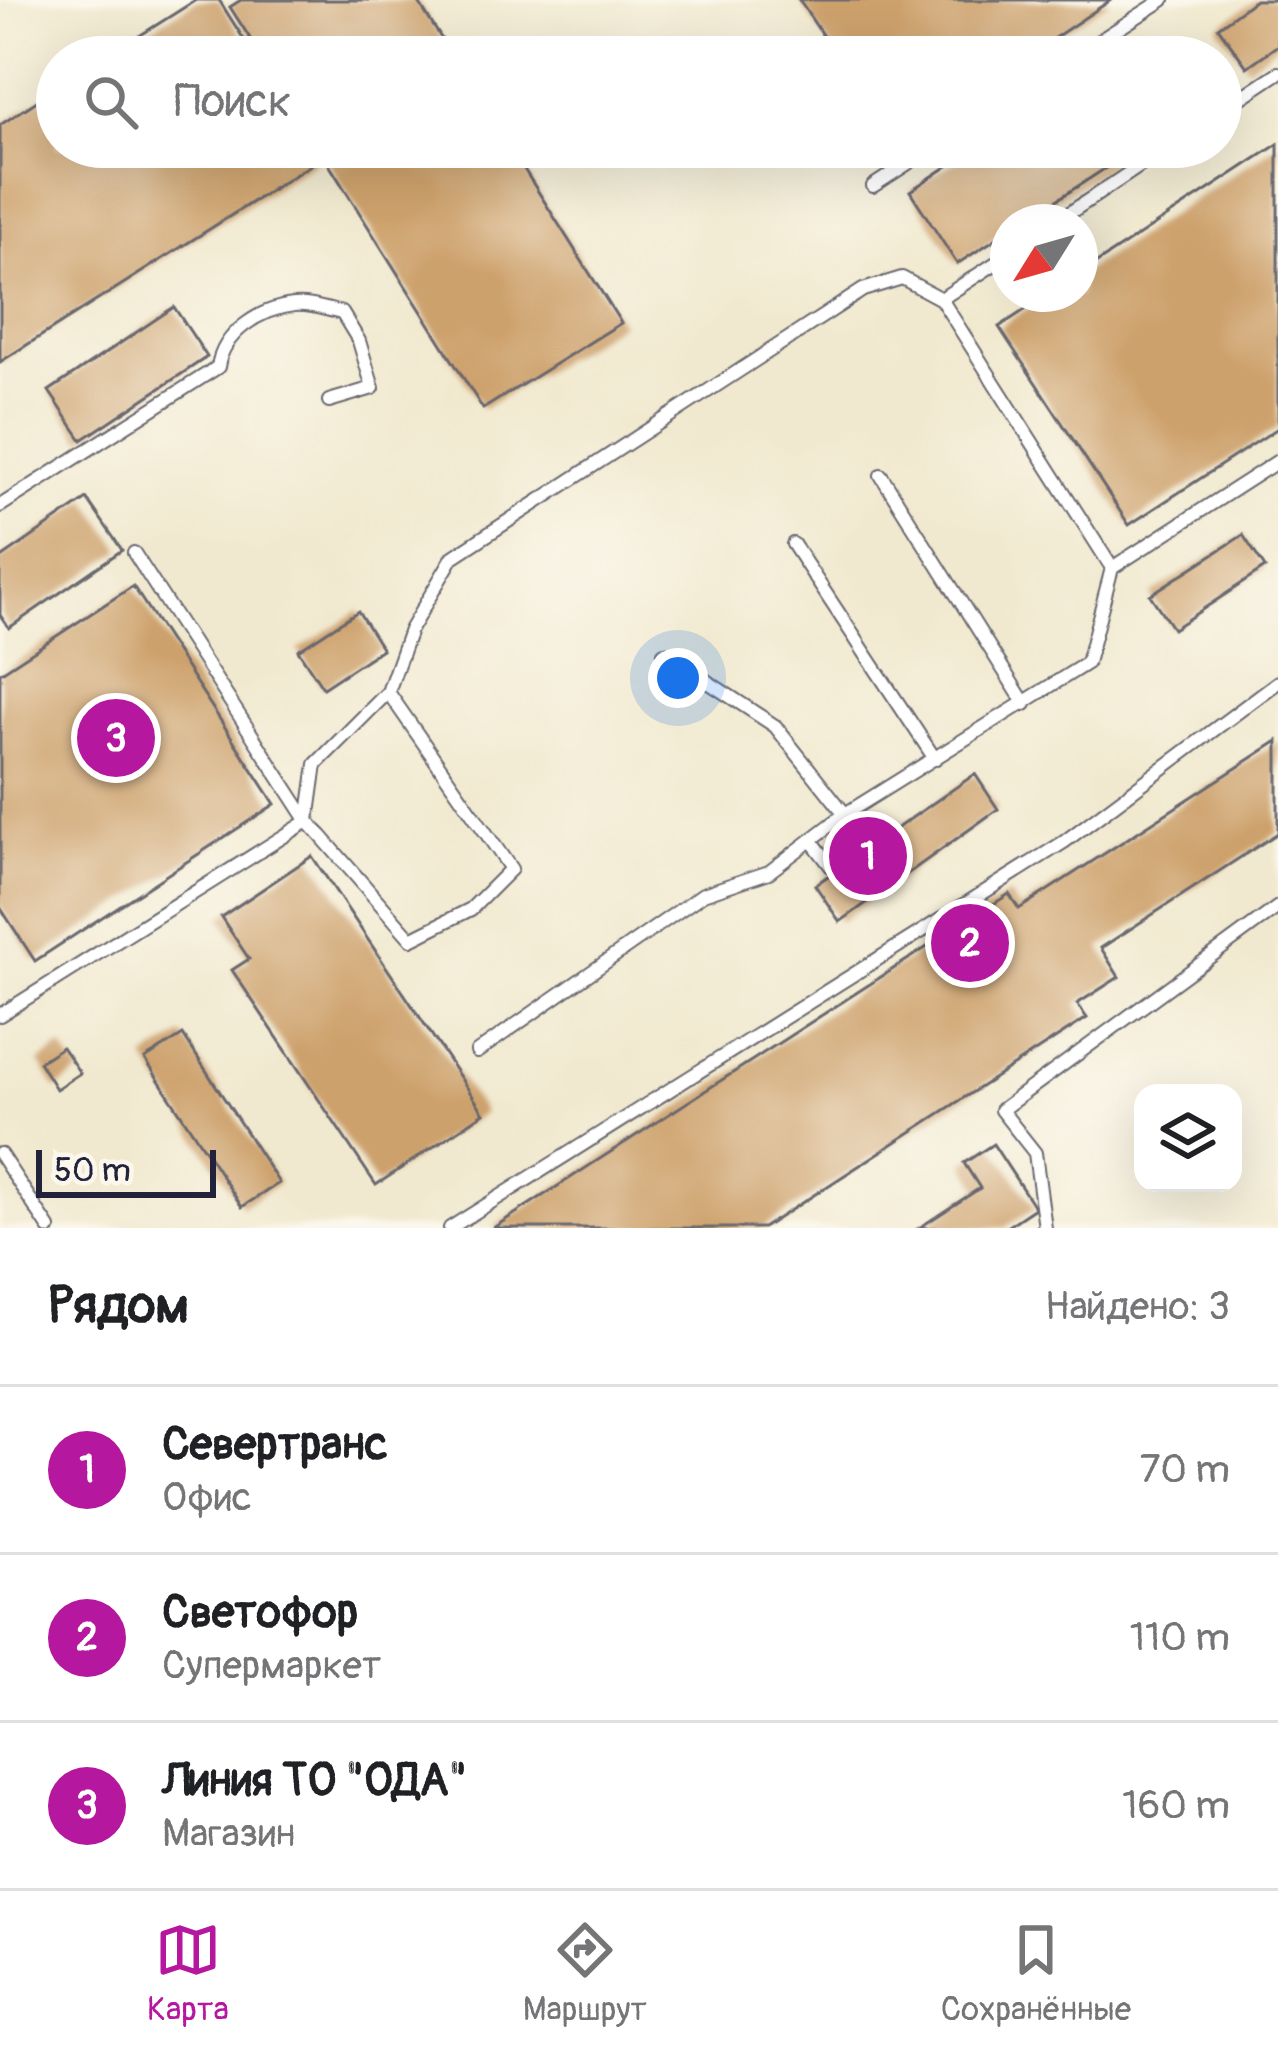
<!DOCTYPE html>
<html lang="ru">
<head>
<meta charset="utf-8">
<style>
  :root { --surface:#fff; --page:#f6f6f6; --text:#202124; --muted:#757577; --line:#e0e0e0; --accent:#b5179e }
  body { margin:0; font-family:Pangolin,sans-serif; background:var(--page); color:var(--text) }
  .controls { position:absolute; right:36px; bottom:36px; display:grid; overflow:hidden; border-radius:24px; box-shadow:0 12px 48px #0002 }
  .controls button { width:108px; height:108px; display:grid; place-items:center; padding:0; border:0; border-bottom:3px solid var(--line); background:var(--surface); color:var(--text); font:60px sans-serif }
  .compass { position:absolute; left:990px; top:204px; width:108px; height:108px; border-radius:50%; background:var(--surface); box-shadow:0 12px 48px #0002; rotate:233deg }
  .scale { position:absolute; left:36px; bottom:30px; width:180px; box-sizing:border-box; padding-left:12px; border:6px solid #22223b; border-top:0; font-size:33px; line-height:42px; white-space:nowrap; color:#22223b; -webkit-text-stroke:9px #fbf7ec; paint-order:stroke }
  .you { position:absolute; left:678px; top:678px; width:42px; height:42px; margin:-30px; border:9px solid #fff; border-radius:50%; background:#1a73e8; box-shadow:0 0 0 18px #1a73e833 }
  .badge { display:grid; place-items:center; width:78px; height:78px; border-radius:50%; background:var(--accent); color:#fff; font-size:39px; font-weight:700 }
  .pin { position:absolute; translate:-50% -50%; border:6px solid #fff; box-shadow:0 3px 12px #0006 }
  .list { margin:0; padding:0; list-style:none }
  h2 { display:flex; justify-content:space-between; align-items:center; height:156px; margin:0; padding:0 48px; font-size:51px }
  h2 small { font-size:39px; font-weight:400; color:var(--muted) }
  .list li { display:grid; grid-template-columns:78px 1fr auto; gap:36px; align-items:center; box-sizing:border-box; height:168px; padding:0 48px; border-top:3px solid var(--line) }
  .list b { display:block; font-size:45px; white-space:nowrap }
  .list p { margin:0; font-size:39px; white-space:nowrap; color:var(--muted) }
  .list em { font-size:39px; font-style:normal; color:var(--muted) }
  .icon { flex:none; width:66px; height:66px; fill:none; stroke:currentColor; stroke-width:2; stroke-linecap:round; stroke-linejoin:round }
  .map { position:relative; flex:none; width:1278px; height:1228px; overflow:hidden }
  .search { position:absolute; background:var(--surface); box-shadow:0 12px 48px #0002; left:36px; right:36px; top:36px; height:132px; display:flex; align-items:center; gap:30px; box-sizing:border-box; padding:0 42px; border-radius:66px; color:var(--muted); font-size:45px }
  .sheet { height:660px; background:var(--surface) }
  nav { display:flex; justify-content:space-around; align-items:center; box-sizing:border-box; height:168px; border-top:3px solid var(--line); background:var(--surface); font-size:33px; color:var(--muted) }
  nav a { display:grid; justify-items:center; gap:6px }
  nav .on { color:var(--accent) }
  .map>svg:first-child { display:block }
  .building { fill:#cda16c }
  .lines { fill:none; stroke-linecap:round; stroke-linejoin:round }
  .service-casing { stroke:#6a686f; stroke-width:16 }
  .service { stroke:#fff; stroke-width:12 }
</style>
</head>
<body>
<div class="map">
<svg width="1278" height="1228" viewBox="0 0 1278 1228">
  <rect width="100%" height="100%" fill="#fbf7ec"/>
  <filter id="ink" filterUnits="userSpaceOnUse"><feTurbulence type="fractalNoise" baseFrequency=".00833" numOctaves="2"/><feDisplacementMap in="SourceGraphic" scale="24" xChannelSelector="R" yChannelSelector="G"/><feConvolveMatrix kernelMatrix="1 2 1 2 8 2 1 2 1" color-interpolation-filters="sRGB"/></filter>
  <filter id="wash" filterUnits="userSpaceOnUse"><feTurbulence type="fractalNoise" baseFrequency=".004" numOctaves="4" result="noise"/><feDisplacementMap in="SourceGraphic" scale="48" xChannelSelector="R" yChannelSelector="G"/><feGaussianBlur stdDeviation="2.7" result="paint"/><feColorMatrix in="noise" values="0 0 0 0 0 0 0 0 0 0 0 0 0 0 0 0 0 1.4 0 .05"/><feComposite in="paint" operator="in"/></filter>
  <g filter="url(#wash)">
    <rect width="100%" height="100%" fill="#f1e9cf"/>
    <g id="blocks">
      <path class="building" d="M 196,0 L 219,0 L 255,57 L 106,57 Z
        M 241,0 L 417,0 L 453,57 L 262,57 L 230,7 Z
        M 799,0 L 1111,0 L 1026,57 L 837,57 Z
        M 1255,0 L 1278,0 L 1278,45 L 1247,67 L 1218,27 Z
        M 57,88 L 57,147 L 313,147 L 320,159 L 0,362 L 0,125 Z
        M 1278,144 L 1278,428 L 1129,525 L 999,327 L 1049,294 L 1080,294 L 1080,274 Z
        M 318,147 L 510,147 L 621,323 L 483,409 Z
        M 977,147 L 1138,147 L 1023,222 L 1008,222 L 1008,231 L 957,264 L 910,191 Z
        M 174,307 L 207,357 L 82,440 L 49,391 Z
        M 87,499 L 122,550 L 9,628 L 0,615 L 0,559 Z
        M 1243,535 L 1265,568 L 1173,629 L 1150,595 Z
        M 133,586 L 275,804 L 35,961 L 0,907 L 0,673 Z
        M 358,611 L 382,649 L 323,688 L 298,650 Z
        M 1278,741 L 1278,833 L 1101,948 L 1119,977 L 1077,1004 L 1087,1018 L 763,1228 L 493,1228 L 1009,894 L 1019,909 Z
        M 975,774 L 998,809 L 840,922 L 815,885 Z
        M 312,856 L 484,1113 L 376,1185 L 232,970 L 249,959 L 221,917 Z
        M 183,1035 L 279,1183 L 242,1207 L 145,1059 Z
        M 62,1047 L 80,1073 L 56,1089 L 39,1062 Z
        M 993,1144 L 1035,1208 L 1005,1228 L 919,1228 L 980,1188 L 964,1163 Z"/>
    </g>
  </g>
  <g filter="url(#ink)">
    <use href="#blocks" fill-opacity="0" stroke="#6a686f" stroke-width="3"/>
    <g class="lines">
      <defs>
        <path id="service" d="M 1074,57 L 1163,0
          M 1221,111 L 1278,73
          M 873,186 L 933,147
          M 1056,222 L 1168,147
          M 1008,255 L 941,299 L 1112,568 L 1278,461
          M 881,475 L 1025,704
          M 0,506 L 218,367 C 223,333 259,309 294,305 C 309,303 328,310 342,313 L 359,341 L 373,388 L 329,401
          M 793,544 L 935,759
          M 134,553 L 307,820
          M 664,653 L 775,726 L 845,814
          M 308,821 L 316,764 L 388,692 L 410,630 L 453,557 L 863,290 L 902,278 L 941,299
          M 811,840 L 831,866
          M 0,1015 L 308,821 L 411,939 L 471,909 L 511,869 L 388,692
          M 477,1052 L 703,894 L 769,872 L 845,814 L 1087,663 L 1112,568
          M 0,1154 L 49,1228
          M 450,1228 L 1064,842 L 1278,682
          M 1045,1228 L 1035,1153 L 1001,1110 L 1278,907"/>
      </defs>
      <use href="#service" class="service-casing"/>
      <use href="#service" class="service"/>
    </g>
  </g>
</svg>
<div class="controls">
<button><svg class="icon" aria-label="layers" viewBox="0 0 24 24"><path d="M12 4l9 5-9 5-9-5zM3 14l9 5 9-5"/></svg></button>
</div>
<svg class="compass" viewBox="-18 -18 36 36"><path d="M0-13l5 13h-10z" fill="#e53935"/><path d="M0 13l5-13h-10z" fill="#757577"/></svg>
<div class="scale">50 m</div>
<div class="you"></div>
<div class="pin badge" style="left:868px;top:856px">1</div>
<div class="pin badge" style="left:970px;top:943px">2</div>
<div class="pin badge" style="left:116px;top:738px">3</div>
<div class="search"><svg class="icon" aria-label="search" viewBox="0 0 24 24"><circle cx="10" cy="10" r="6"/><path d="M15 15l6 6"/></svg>Поиск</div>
</div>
<section class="sheet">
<h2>Рядом<small>Найдено: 3</small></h2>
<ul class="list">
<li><span class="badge">1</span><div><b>Севертранс</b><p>Офис</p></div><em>70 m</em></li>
<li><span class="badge">2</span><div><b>Светофор</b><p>Супермаркет</p></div><em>110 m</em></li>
<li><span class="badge">3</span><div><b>Линия ТО &quot;ОДА&quot;</b><p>Магазин</p></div><em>160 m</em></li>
</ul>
</section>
<nav>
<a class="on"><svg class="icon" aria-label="map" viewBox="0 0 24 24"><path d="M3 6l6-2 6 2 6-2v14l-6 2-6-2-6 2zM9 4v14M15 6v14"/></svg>Карта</a>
<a><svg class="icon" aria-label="directions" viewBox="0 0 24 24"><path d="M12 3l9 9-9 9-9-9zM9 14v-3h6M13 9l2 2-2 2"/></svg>Маршрут</a>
<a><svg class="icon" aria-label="saved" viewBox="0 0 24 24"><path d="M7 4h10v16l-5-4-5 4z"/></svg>Сохранённые</a>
</nav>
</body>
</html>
